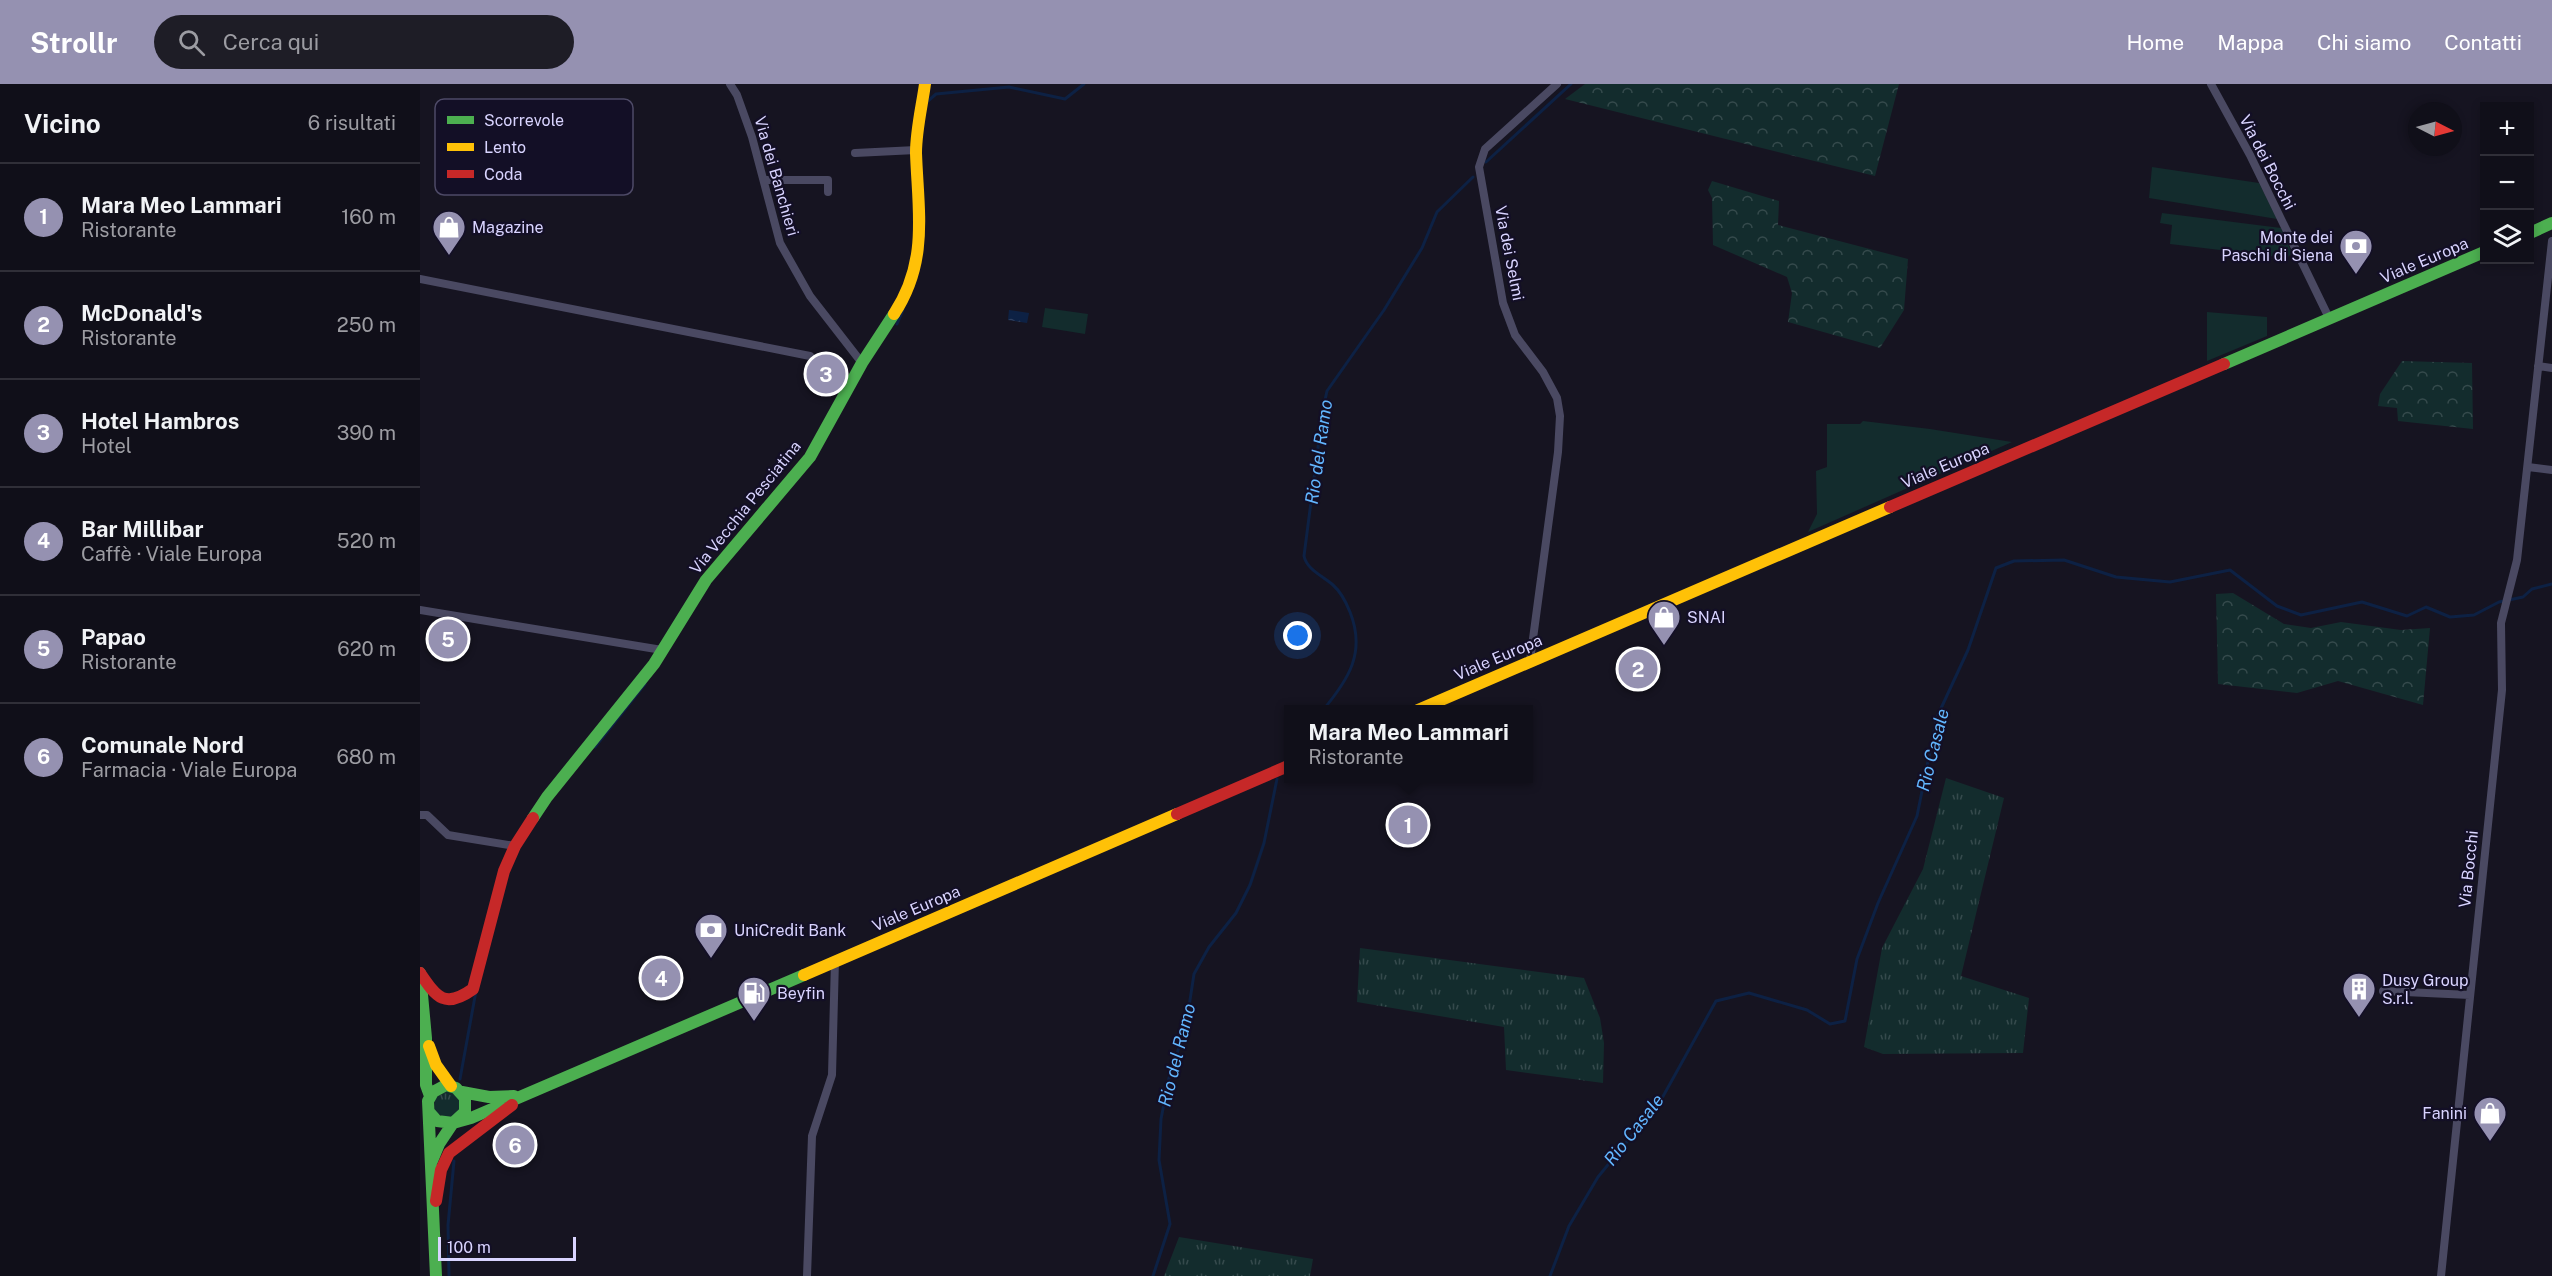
<!DOCTYPE html>
<html lang="it">
<head>
<meta charset="utf-8">
<style>
  :root { --surface:#100f19; --page:#1e1d26; --text:#f1f3f6; --muted:#9c9ca2; --line:#302f38; --accent:#9591b1 }
  body { margin:0; font-family:"Public Sans",sans-serif; background:var(--page); color:var(--text) }
  .controls { position:absolute; right:18px; top:18px; display:grid; overflow:hidden; border-radius:0px; box-shadow:0 3px 9px #0003 }
  .controls button { width:54px; height:54px; display:grid; place-items:center; padding:0; border:0; border-bottom:2px solid var(--line); background:var(--surface); color:var(--text); font:30px sans-serif }
  .compass { position:absolute; left:1988px; top:18px; width:54px; height:54px; border-radius:50%; background:var(--surface); box-shadow:0 3px 9px #0003; rotate:96deg }
  .scale { position:absolute; left:18px; bottom:15px; width:138px; box-sizing:border-box; padding-left:6px; border:3px solid #d9d4ff; border-top:0; font-size:16px; line-height:21px; white-space:nowrap; color:#d9d4ff; -webkit-text-stroke:4px #130f26; paint-order:stroke }
  .you { position:absolute; left:878px; top:552px; width:21px; height:21px; margin:-15px; border:4px solid #fff; border-radius:50%; background:#1a73e8; box-shadow:0 0 0 9px #1a73e833 }
  .badge { display:grid; place-items:center; width:39px; height:39px; border-radius:50%; background:var(--accent); color:#fff; font-size:20px; font-weight:700 }
  .pin { position:absolute; translate:-50% -50%; border:3px solid #fff; box-shadow:0 2px 6px #0006 }
  .popup { position:absolute; left:864px; top:621px; width:249px; height:78px; box-sizing:border-box; display:grid; place-content:center; border-radius:0px; background:var(--surface); filter:drop-shadow(0 2px 4px #0005); font-size:20px; white-space:nowrap; color:var(--muted) }
  .popup b { font-size:22px; color:var(--text) }
  .popup::after { content:''; position:absolute; left:50%; top:100%; margin-left:-12px; border:12px solid transparent; border-top-color:var(--surface) }
  .list { margin:0; padding:0; list-style:none }
  h2 { display:flex; justify-content:space-between; align-items:center; height:78px; margin:0; padding:0 24px; font-size:26px }
  h2 small { font-size:20px; font-weight:400; color:var(--muted) }
  .list li { display:grid; grid-template-columns:39px 1fr auto; gap:18px; align-items:center; box-sizing:border-box; height:108px; padding:0 24px; border-top:2px solid var(--line) }
  .list b { display:block; font-size:22px; white-space:nowrap }
  .list p { margin:0; font-size:20px; white-space:nowrap; color:var(--muted) }
  .list em { font-size:20px; font-style:normal; color:var(--muted) }
  .icon { flex:none; width:33px; height:33px; fill:none; stroke:currentColor; stroke-width:2; stroke-linecap:round; stroke-linejoin:round }
  .map { position:relative; flex:none; width:2132px; height:1192px; overflow:hidden }
  header { display:flex; align-items:center; gap:36px; box-sizing:border-box; height:84px; padding:0 30px; background:var(--accent); color:#fff }
  header strong { font-size:28px }
  nav { display:flex; gap:33px; margin-inline-start:auto; font-size:21px }
  .search { width:420px; height:54px; background:var(--page); display:flex; align-items:center; gap:15px; box-sizing:border-box; padding:0 21px; border-radius:33px; color:var(--muted); font-size:22px }
  main { display:flex }
  aside { flex:1; background:var(--surface) }
  .map>svg:first-child { display:block }
  .grass { fill:url(#grass-tufts) }
  .forest { fill:url(#forest-crowns) }
  .green { fill:#132c2d }
  .water { fill:url(#water-ripples) }
  .lines { fill:none; stroke-linecap:round; stroke-linejoin:round }
  .stream { stroke:#0d2144; stroke-width:3 }
  .street { stroke:#4a4962; stroke-width:8 }
  .fast { stroke:#4caf50; stroke-width:12 }
  .slow { stroke:#ffc107; stroke-width:12 }
  .jam { stroke:#c62828; stroke-width:12 }
  .labels { text-anchor:middle; stroke-width:4.5; stroke-linejoin:round; paint-order:stroke }
  .street-label { font-size:16px; fill:#d9d4ff; stroke:#130f26 }
  .poi-label { font-size:16px; fill:#d9d4ff; stroke:#130f26; text-anchor:start }
  .water-label { font-size:18px; font-style:italic; fill:#62b6ff; stroke:#130f26 }
  .key { fill:#130f26; stroke:#4e4a67; stroke-width:1.5 }
  .key-label { font-size:16px; fill:#d9d4ff }
</style>
</head>
<body>
<header>
<strong>Strollr</strong>
<div class="search"><svg class="icon" aria-label="search" viewBox="0 0 24 24"><circle cx="10" cy="10" r="6"/><path d="M15 15l6 6"/></svg>Cerca qui</div>
<nav><a>Home</a><a>Mappa</a><a>Chi siamo</a><a>Contatti</a></nav>
</header>
<main>
<aside>
<h2>Vicino<small>6 risultati</small></h2>
<ul class="list">
<li><span class="badge">1</span><div><b>Mara Meo Lammari</b><p>Ristorante</p></div><em>160 m</em></li>
<li><span class="badge">2</span><div><b>McDonald's</b><p>Ristorante</p></div><em>250 m</em></li>
<li><span class="badge">3</span><div><b>Hotel Hambros</b><p>Hotel</p></div><em>390 m</em></li>
<li><span class="badge">4</span><div><b>Bar Millibar</b><p>Caffè · Viale Europa</p></div><em>520 m</em></li>
<li><span class="badge">5</span><div><b>Papao</b><p>Ristorante</p></div><em>620 m</em></li>
<li><span class="badge">6</span><div><b>Comunale Nord</b><p>Farmacia · Viale Europa</p></div><em>680 m</em></li>
</ul>
</aside>
<div class="map">
<svg width="2132" height="1192" viewBox="0 0 2132 1192">
  <defs>
    <pattern id="grass-tufts" width="24" height="20" patternUnits="userSpaceOnUse" patternTransform="scale(1.5)"><rect width="24" height="20" fill="#132c2d"/><path d="M3 7l-1-3M5 7V3M7 7l1-3M15 17l-1-3M17 17v-4M19 17l1-3" fill="none" stroke="#354a4c"/></pattern>
    <pattern id="forest-crowns" width="20" height="18" patternUnits="userSpaceOnUse" patternTransform="scale(1.5)"><rect width="20" height="18" fill="#132c2d"/><path d="M2 6a3 3 0 1 1 6 0M12 15a3 3 0 1 1 6 0" fill="none" stroke="#354a4c"/></pattern>
    <pattern id="water-ripples" width="26" height="14" patternUnits="userSpaceOnUse" patternTransform="scale(1.5)"><rect width="26" height="14" fill="#0d2144"/><path d="M2 4q2-2 4 0t4 0M15 11q2-2 4 0t4 0" fill="none" stroke="#304060"/></pattern>
  </defs>
  <rect width="100%" height="100%" fill="#161421"/>
  <path class="grass" d="M 1526,694 L 1584,714 L 1541,892 L 1609,914 L 1603,969 L 1463,970 L 1444,963 L 1462,864 L 1503,785 Z
    M 940,864 L 1164,894 L 1180,934 L 1184,959 L 1183,999 L 1086,986 L 1084,943 L 937,918 Z
    M 27,1007 L 36,1009 L 42,1022 L 31,1036 L 14,1028 L 15,1014 Z
    M 759,1153 L 893,1175 L 890,1192 L 744,1192 Z"/>
  <path class="forest" d="M 1165,0 L 1479,0 L 1455,92 L 1145,15 Z
    M 1292,97 L 1359,117 L 1358,141 L 1488,175 L 1484,226 L 1460,264 L 1368,238 L 1372,209 L 1367,193 L 1293,161 L 1292,114 L 1288,106 Z
    M 1982,277 L 2052,279 L 2053,345 L 1978,337 L 1977,324 L 1958,322 L 1960,310 Z
    M 1813,509 L 1864,540 L 1891,544 L 1921,538 L 1981,546 L 2010,544 L 2003,621 L 1918,597 L 1877,609 L 1798,600 L 1796,510 Z"/>
  <path class="green" d="M 1732,83 L 1839,99 L 1857,135 L 1729,114 Z
    M 1742,129 L 1861,144 L 1872,169 L 1867,174 L 1750,160 L 1752,141 L 1740,139 Z
    M 625,224 L 668,230 L 665,250 L 622,243 Z
    M 1787,228 L 1847,233 L 1847,252 L 1787,277 Z
    M 1443,337 L 1510,345 L 1592,358 L 1388,448 L 1397,430 L 1396,387 L 1407,383 L 1407,340 L 1440,340 Z"/>
  <path class="water" d="M 589,226 L 609,229 L 607,239 L 588,236 Z"/>
  <g class="lines">
    <path class="stream" d="M 508,17 L 516,10 L 589,3 L 645,15 L 664,0
      M 1066,78 L 1151,0
      M 477,240 L 483,226
      M 903,626 C 929,595 946,568 930,528 C 926,518 921,508 913,501 C 903,492 887,486 884,472 L 903,325 L 907,307 L 964,226 L 1002,164 L 1017,128 L 1053,93
      M 175,663 L 225,600
      M 866,675 L 868,671
      M 40,995 L 56,907
      M 29,1192 L 28,1141 L 34,1077
      M 733,1192 L 750,1140 L 739,1076 L 741,1035 L 749,994 L 766,942 L 774,890 L 789,863 L 816,829 L 830,801 L 844,759 L 857,695
      M 1130,1192 L 1149,1142 L 1178,1093 L 1241,1016 L 1296,917 L 1329,909 L 1387,926 L 1410,940 L 1425,937 L 1437,875 L 1458,819 L 1497,732 L 1517,633 L 1548,566 L 1576,484 L 1594,477 L 1644,476 L 1696,493 L 1750,498 L 1810,486 L 1857,522 L 1881,531 L 1942,518 L 1987,532 L 2006,523 L 2030,533 L 2054,531 L 2079,518 L 2103,513 L 2112,505 L 2132,500"/>
    <path class="street" d="M 310,0 L 317,11 L 332,53 L 360,159 L 390,212 L 442,279
      M 1791,0 L 1830,71 L 1909,234
      M 435,69 L 496,66
      M 344,96 L 408,96 L 408,108
      M 0,195 L 390,272
      M 2118,282 L 2132,284
      M 2108,383 L 2132,386
      M 0,526 L 242,566
      M 1110,577 L 1138,368 L 1140,332 L 1137,314 L 1123,288 L 1095,251 L 1083,219 L 1059,83 L 1065,65 L 1137,0
      M 0,731 L 7,731 L 28,751 L 95,762
      M 1963,907 L 2050,911
      M 387,1192 L 392,1052 L 412,991 L 415,876
      M 2021,1192 L 2082,606 L 2081,539 L 2097,476 L 2132,157"/>
    <path class="fast" d="M 2110,149 L 2132,139
      M 1804,280 L 2064,168
      M 113,734 L 127,713 L 234,580 L 286,496 L 390,373 L 442,279 L 474,230
      M 0,889 L 6,954 L 6,1001 L 10,1012
      M 42,1008 L 69,1013 L 94,1012
      M 9,1028 L 17,1037 L 33,1039 L 45,1028 L 45,1014 L 36,1004 L 26,1001 L 13,1008 L 8,1017 L 16,1192
      M 33,1039 L 51,1034 L 384,891
      M 12,1077 L 19,1060 L 33,1039"/>
    <path class="slow" d="M 474,230 C 509,177 498,127 496,69 C 496,46 502,22 505,0
      M 998,626 L 1470,423
      M 384,891 L 757,730
      M 9,962 L 16,981 L 31,1002"/>
    <path class="jam" d="M 1470,423 L 1804,280
      M 757,730 L 868,682
      M 0,889 C 17,914 25,925 53,905 L 84,787 L 95,762 L 113,734
      M 16,1117 L 21,1086 L 29,1069 L 92,1021"/>
  </g>
  <defs>
    <symbol id="shop-pin" viewBox="-11 -11 22 30"><path d="M0 17L-7.5 6A9.5 9.5 0 1 1 7.5 6Z" fill="#9591b1" stroke="#130f26"/><path d="M-5-2.5h2.3a2.7 3.5 0 0 1 5.4 0H5L5.5 6h-11ZM-1.5-2.5h3a1.5 2.3 0 0 0-3 0Z" fill="#fff"/></symbol>
    <symbol id="bank-pin" viewBox="-11 -11 22 30"><path d="M0 17L-7.5 6A9.5 9.5 0 1 1 7.5 6Z" fill="#9591b1" stroke="#130f26"/><path d="M-6-4H6V4H-6ZM0-2.3a2.3 2.3 0 1 0 0 4.6a2.3 2.3 0 1 0 0-4.6Z" fill="#fff"/></symbol>
    <symbol id="building-pin" viewBox="-11 -11 22 30"><path d="M0 17L-7.5 6A9.5 9.5 0 1 1 7.5 6Z" fill="#9591b1" stroke="#130f26"/><path d="M-4-6H4V6H1V3H-1V6H-4ZM-2.5-4.3h1.7v1.8h-1.7ZM.8-4.3h1.7v1.8H.8ZM-2.5-1h1.7V.8h-1.7ZM.8-1h1.7V.8H.8Z" fill="#fff"/></symbol>
    <symbol id="fuel-pin" viewBox="-11 -11 22 30"><path d="M0 17L-7.5 6A9.5 9.5 0 1 1 7.5 6Z" fill="#9591b1" stroke="#130f26"/><path d="M-5.5-6h7V0h2V4h1.3V-2.5L3-4.5l.8-.8L6-3V5H2.5V1h-1V6h-7ZM-4.2-4.7v3.2H.2V-4.7Z" fill="#fff"/></symbol>
  </defs>
  <g fill-rule="evenodd">
    <use href="#shop-pin" x="10" y="124" width="38" height="52"/>
    <use href="#bank-pin" x="1917" y="143" width="38" height="52"/>
    <use href="#shop-pin" x="1225" y="514" width="38" height="52"/>
    <use href="#bank-pin" x="272" y="827" width="38" height="52"/>
    <use href="#building-pin" x="1920" y="886" width="38" height="52"/>
    <use href="#fuel-pin" x="315" y="890" width="38" height="52"/>
    <use href="#shop-pin" x="2051" y="1010" width="38" height="52"/>
  </g>
  <g class="labels">
    <g class="street-label">
      <text transform="translate(1848 78) rotate(63)" y="6">Via dei Bocchi</text>
      <text transform="translate(357 92) rotate(74)" y="6">Via dei Banchieri</text>
      <text transform="translate(1090 169) rotate(79)" y="6">Via dei Selmi</text>
      <text transform="translate(2004 176) rotate(-23)" y="6">Viale Europa</text>
      <text transform="translate(1525 381) rotate(-23)" y="6">Viale Europa</text>
      <text transform="translate(325 423) rotate(-51)" y="6">Via Vecchia Pesciatina</text>
      <text transform="translate(1078 573) rotate(-23)" y="6">Viale Europa</text>
      <text transform="translate(2048 785) rotate(-84)" y="6">Via Bocchi</text>
      <text transform="translate(496 824) rotate(-23)" y="6">Viale Europa</text>
    </g>
    <g class="poi-label">
      <text x="52" y="149">Magazine</text>
      <text x="1913" y="159" text-anchor="end">Monte dei<tspan x="1913" dy="18">Paschi di Siena</tspan></text>
      <text x="1267" y="539">SNAI</text>
      <text x="314" y="852">UniCredit Bank</text>
      <text x="1962" y="902">Dusy Group<tspan x="1962" dy="18">S.r.l.</tspan></text>
      <text x="357" y="915">Beyfin</text>
      <text x="2047" y="1035" text-anchor="end">Fanini</text>
    </g>
    <g class="water-label">
      <text transform="translate(899 368) rotate(-82)" y="6">Rio del Ramo</text>
      <text transform="translate(1513 666) rotate(-76)" y="6">Rio Casale</text>
      <text transform="translate(757 971) rotate(-76)" y="6">Rio del Ramo</text>
      <text transform="translate(1214 1046) rotate(-52)" y="6">Rio Casale</text>
    </g>
  </g>
  <rect x="15" y="15" width="198" height="96" rx="9" class="key"/>
  <rect x="27" y="32" width="27" height="8" fill="#4caf50"/>
  <rect x="27" y="59" width="27" height="8" fill="#ffc107"/>
  <rect x="27" y="86" width="27" height="8" fill="#c62828"/>
  <g class="key-label">
    <text x="64" y="42">Scorrevole</text>
    <text x="64" y="69">Lento</text>
    <text x="64" y="96">Coda</text>
  </g>
</svg>
<div class="controls">
<button>+</button>
<button>−</button>
<button><svg class="icon" aria-label="layers" viewBox="0 0 24 24"><path d="M12 4l9 5-9 5-9-5zM3 14l9 5 9-5"/></svg></button>
</div>
<svg class="compass" viewBox="-18 -18 36 36"><path d="M0-13l5 13h-10z" fill="#e53935"/><path d="M0 13l5-13h-10z" fill="#9c9ca2"/></svg>
<div class="scale">100 m</div>
<div class="you"></div>
<div class="pin badge" style="left:988px;top:741px">1</div>
<div class="popup"><b>Mara Meo Lammari</b>Ristorante</div>
<div class="pin badge" style="left:1218px;top:585px">2</div>
<div class="pin badge" style="left:406px;top:290px">3</div>
<div class="pin badge" style="left:241px;top:894px">4</div>
<div class="pin badge" style="left:28px;top:555px">5</div>
<div class="pin badge" style="left:95px;top:1061px">6</div>
</div>
</main>
</body>
</html>
